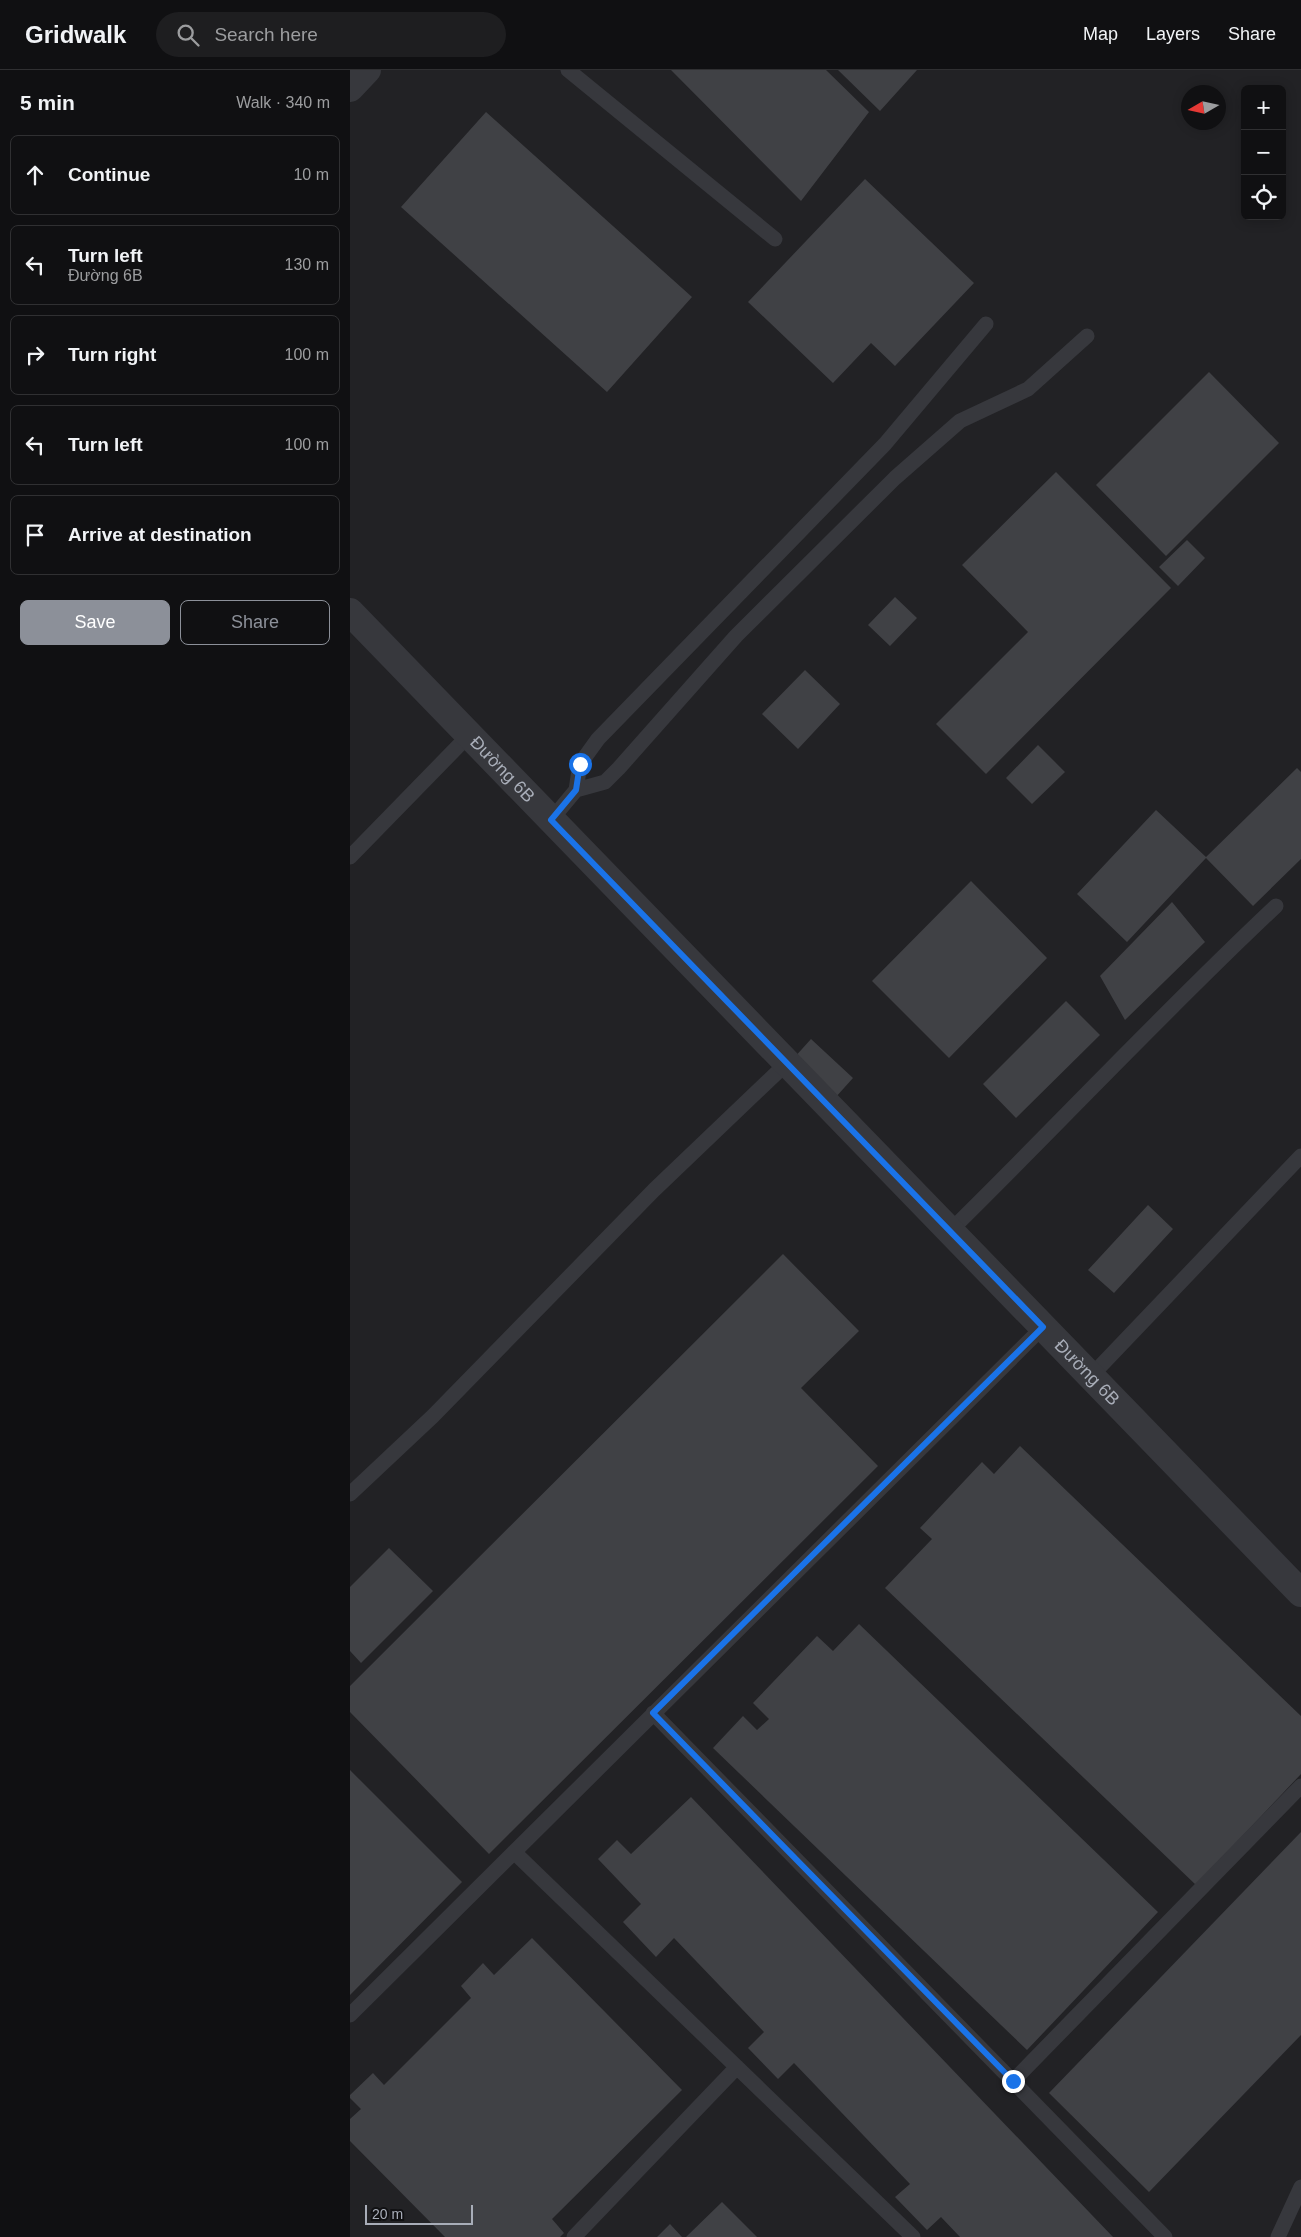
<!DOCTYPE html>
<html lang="en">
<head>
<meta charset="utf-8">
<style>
  :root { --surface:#101012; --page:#1e1e20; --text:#f1f3f6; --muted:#9c9d9f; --line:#303032; --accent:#8c9099 }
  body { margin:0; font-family:Helvetica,sans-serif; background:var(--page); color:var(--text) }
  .controls { position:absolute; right:15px; top:15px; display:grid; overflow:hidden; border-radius:8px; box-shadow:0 2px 12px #0003 }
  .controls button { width:45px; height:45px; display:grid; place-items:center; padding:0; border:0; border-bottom:1px solid var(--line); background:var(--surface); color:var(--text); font:25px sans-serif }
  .compass { position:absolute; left:831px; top:15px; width:45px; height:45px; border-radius:50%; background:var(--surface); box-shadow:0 2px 12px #0003; rotate:261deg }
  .scale { position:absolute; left:15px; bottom:12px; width:108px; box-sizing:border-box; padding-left:5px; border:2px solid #a8adb8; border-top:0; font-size:14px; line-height:18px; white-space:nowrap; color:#a8adb8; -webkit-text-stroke:4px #111113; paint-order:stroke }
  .stop { position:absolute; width:15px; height:15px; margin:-11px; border:4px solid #1a73e8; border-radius:50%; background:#fff }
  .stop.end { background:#1a73e8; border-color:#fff; box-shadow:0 1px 5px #0008 }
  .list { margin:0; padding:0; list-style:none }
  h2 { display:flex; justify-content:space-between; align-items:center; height:65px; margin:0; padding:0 20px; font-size:21px }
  h2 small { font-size:16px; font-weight:400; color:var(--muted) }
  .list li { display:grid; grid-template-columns:32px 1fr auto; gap:15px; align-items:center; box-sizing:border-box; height:80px; margin:0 10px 10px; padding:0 10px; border:1px solid var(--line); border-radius:8px }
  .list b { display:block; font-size:19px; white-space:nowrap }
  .list p { margin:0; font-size:16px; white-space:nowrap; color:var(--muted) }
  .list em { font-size:16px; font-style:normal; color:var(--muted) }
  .actions { display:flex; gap:10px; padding:15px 20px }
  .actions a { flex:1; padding:11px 0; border:1px solid var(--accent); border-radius:8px; text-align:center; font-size:18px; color:var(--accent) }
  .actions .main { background:var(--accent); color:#fff }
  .icon { flex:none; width:28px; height:28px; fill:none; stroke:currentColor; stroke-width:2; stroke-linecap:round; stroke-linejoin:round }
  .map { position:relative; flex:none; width:951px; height:2167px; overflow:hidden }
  header { display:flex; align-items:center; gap:30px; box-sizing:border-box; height:70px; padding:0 25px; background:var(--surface); border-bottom:1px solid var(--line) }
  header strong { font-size:24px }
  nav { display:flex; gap:28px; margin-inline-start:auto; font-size:18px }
  .search { width:350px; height:45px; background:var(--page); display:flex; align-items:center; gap:12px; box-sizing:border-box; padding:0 18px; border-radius:28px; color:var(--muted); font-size:19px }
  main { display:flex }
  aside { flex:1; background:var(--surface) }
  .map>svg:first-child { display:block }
  .built { fill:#222225; fill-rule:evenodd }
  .building { fill:#404145 }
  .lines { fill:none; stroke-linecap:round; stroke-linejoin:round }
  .lane { stroke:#37383d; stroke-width:15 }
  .street { stroke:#37383d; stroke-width:28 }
  .route { stroke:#1a73e8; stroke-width:6 }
  .labels { text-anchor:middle; stroke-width:4.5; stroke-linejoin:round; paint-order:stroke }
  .street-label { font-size:18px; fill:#a8adb8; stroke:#111113 }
</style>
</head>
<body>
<header>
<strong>Gridwalk</strong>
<div class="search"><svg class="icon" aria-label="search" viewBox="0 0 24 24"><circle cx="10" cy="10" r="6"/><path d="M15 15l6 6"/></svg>Search here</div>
<nav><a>Map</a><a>Layers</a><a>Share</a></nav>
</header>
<main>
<aside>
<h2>5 min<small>Walk · 340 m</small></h2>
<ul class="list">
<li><svg class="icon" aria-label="ahead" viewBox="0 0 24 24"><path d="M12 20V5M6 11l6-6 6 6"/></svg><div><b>Continue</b></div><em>10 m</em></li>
<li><svg class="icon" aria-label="left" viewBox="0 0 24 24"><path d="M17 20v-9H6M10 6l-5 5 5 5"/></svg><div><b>Turn left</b><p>Đường 6B</p></div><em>130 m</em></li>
<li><svg class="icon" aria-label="right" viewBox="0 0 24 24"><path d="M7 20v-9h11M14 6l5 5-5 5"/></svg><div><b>Turn right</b></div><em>100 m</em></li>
<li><svg class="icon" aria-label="left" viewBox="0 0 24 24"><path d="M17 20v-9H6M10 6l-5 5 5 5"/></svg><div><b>Turn left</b></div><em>100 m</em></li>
<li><svg class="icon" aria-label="arrive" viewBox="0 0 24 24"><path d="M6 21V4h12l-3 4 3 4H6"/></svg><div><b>Arrive at destination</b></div></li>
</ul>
<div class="actions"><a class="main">Save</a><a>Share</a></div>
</aside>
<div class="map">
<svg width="951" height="2167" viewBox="0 0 951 2167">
  <rect width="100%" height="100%" fill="#161618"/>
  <path class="built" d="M 0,0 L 951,0 L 951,2167 L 0,2167 ZM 895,19 L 932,19 L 932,146 L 895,146 ZM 838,22 L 868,22 L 868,52 L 838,52 Z"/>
  <path class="building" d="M 321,0 L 476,0 L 519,42 L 451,131 Z
    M 488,0 L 567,0 L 530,41 Z
    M 136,42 L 342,227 L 257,322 L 51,137 Z
    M 515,109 L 624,213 L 545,296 L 521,273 L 483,313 L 398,232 Z
    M 859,302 L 929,373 L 816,486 L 746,415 Z
    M 706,402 L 821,518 L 636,704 L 586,654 L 678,562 L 612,495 Z
    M 837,470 L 855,488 L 828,516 L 809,497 Z
    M 545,527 L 567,548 L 540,576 L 518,555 Z
    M 455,600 L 490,634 L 448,679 L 412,644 Z
    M 688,675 L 715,702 L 682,734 L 656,708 Z
    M 947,698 L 951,702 L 951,789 L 903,836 L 856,788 L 777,872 L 727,824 L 806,740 L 856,787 Z
    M 621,811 L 697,888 L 599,988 L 522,911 Z
    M 822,832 L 855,872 L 775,950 L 750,906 Z
    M 716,931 L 750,965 L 666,1048 L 633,1014 Z
    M 461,969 L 503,1008 L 485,1028 L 443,989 Z
    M 798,1135 L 823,1159 L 764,1223 L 738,1200 Z
    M 433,1184 L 509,1261 L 451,1318 L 528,1396 L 139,1784 L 0,1642 L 0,1616 Z
    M 670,1376 L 951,1646 L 951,1704 L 846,1815 L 535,1518 L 582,1469 L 570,1458 L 632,1392 L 644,1404 Z
    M 39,1478 L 83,1521 L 11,1593 L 0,1581 L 0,1517 Z
    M 509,1554 L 808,1842 L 677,1980 L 363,1678 L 393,1646 L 407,1660 L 419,1649 L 403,1633 L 467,1566 L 483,1581 Z
    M 0,1700 L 112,1812 L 0,1925 Z
    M 341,1727 L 763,2167 L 610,2167 L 591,2147 L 577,2160 L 545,2127 L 560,2114 L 444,1993 L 428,2009 L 398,1978 L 414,1962 L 324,1868 L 306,1887 L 273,1852 L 291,1834 L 248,1789 L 267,1770 L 281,1784 Z
    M 951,1762 L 951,1965 L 799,2122 L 699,2023 Z
    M 182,1868 L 332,2020 L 202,2149 L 214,2163 L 210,2167 L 95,2167 L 0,2071 L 0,2049 L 11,2039 L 0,2028 L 0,2025 L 23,2003 L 34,2015 L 121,1928 L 111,1916 L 133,1893 L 144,1905 Z
    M 372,2132 L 407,2167 L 336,2167 Z
    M 320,2154 L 332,2167 L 307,2167 Z"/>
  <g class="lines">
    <path class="lane" d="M 218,0 L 425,169
      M 226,720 L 255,712 L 269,698 L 386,566 L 545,408 L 610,351 L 678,319 L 737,266
      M 201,750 L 226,720 L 230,694 L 248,669 L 535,374 L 636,254
      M 0,787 L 119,665
      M 600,1161 C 710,1053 814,941 926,836
      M 741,1306 L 951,1086
      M 0,1424 L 83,1346 L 304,1120 L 437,993
      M 303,1643 L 815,2167
      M 164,1782 L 563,2167
      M 0,1945 L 693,1257
      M 663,2011 L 951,1716
      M 224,2167 L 387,1997
      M 928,2167 L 951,2117"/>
    <g class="street">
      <path d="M 0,18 L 17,0"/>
      <path id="s1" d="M 0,542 L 951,1523"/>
    </g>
  </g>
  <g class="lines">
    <path class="route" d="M 230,694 L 226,720 L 201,750 L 693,1257 L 303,1643 L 663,2011"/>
  </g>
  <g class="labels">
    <g class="street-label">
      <text dy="6" stroke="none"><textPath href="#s1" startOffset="219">Đường 6B</textPath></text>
      <text dy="6" stroke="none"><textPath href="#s1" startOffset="1059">Đường 6B</textPath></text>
    </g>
  </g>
</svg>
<div class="controls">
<button>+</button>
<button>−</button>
<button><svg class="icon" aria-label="locate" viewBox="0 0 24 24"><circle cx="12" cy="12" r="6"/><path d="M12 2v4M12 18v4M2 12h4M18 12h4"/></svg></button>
</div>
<svg class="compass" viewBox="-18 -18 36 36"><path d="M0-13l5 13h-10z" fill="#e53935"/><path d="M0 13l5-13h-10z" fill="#9c9d9f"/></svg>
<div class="scale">20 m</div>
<div class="stop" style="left:230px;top:694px"></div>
<div class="stop end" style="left:663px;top:2011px"></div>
</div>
</main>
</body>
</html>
